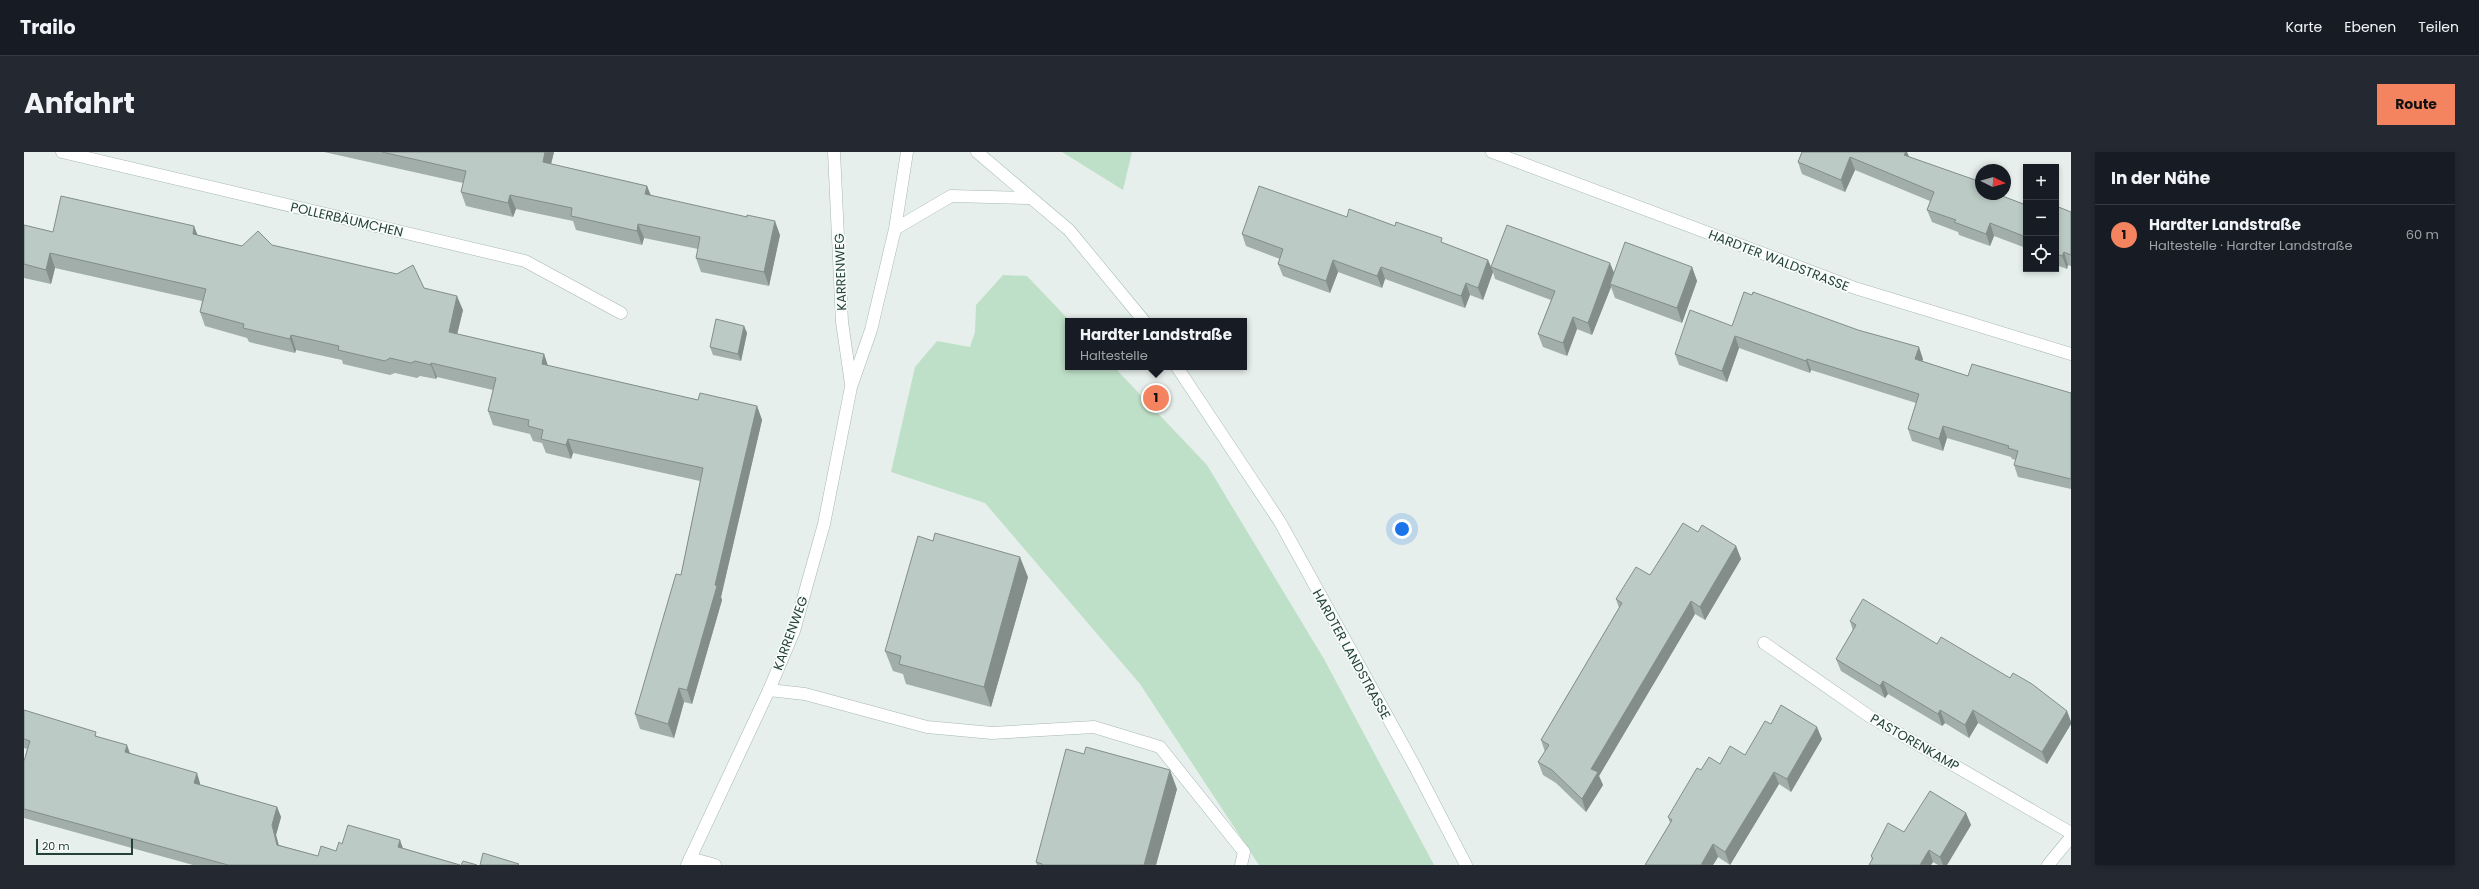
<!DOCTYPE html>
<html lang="de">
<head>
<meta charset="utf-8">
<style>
  :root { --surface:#171b24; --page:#242831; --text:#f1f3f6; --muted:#9ea1a6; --line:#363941; --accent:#f4845f }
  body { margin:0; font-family:Poppins,sans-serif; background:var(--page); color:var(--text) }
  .controls { position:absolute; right:12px; top:12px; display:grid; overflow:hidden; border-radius:0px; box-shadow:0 2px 6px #0003 }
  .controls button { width:36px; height:36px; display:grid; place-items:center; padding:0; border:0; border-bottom:1px solid var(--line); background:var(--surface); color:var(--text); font:20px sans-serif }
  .compass { position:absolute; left:1951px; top:12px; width:36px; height:36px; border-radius:50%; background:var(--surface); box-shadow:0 2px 6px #0003; rotate:95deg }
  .scale { position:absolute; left:12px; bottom:10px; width:97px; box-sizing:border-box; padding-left:4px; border:2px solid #24423a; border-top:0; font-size:11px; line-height:14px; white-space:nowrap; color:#24423a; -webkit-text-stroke:3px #f7fbf9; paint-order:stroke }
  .you { position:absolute; left:1378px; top:377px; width:14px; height:14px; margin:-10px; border:3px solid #fff; border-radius:50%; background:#1a73e8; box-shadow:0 0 0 6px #1a73e833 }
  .badge { display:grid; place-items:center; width:26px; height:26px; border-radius:50%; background:var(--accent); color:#111; font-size:13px; font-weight:700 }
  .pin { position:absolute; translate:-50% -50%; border:2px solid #fff; box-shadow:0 1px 4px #0006 }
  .popup { position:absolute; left:1041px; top:166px; width:182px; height:52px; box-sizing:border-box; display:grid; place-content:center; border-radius:0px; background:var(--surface); filter:drop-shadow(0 1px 3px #0005); font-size:13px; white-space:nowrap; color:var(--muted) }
  .popup b { font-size:15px; color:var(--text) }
  .popup::after { content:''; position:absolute; left:50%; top:100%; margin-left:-8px; border:8px solid transparent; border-top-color:var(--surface) }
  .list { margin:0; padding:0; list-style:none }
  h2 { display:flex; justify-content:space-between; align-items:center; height:52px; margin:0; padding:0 16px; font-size:17px }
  h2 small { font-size:13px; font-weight:400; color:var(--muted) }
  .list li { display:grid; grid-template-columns:26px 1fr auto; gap:12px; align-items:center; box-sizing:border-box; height:60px; padding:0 16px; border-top:1px solid var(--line) }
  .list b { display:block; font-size:15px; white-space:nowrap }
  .list p { margin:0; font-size:13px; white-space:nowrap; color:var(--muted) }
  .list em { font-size:13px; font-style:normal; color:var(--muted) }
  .icon { flex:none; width:22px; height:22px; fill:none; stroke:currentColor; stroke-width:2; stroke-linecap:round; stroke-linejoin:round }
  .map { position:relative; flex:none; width:2047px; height:713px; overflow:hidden; border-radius:0px }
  header { display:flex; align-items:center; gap:24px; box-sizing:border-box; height:56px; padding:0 20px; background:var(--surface); border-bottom:1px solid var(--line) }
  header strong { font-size:19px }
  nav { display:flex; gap:22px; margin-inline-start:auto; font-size:14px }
  .intro { display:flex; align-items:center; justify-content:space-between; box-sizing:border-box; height:96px; padding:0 24px }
  h1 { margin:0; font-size:28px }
  .button { padding:10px 18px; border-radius:0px; background:var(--accent); color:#111; font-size:14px; font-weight:700 }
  main { display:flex; gap:24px; padding:0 24px }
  aside { flex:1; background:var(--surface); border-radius:0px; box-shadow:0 2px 6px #0003 }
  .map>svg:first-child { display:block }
  .green { fill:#bfe0c8 }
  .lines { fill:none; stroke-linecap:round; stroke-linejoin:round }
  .service-casing { stroke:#a8b8b2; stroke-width:13 }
  .minor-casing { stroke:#a8b8b2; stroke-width:13 }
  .secondary-casing { stroke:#a4bbb3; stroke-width:13 }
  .service { stroke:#fff; stroke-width:12 }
  .minor { stroke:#fff; stroke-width:12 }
  .secondary { stroke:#fff; stroke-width:12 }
  .wall { fill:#a1aea9 }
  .shaded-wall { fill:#838d89 }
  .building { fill:#bbcac4; stroke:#838d89 }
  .labels { text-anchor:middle; stroke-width:3.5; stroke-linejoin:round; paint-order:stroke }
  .street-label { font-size:13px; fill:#24423a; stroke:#f7fbf9 }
</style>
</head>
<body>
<header>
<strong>Trailo</strong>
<nav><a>Karte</a><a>Ebenen</a><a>Teilen</a></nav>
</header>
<div class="intro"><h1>Anfahrt</h1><a class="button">Route</a></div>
<main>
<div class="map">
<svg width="2047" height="713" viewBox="0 0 2047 713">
  <rect width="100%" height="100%" fill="#e6efeb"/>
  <path class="green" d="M 1038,0 L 1108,0 L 1099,38 Z
    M 979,123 L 1003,124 L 1046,169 L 1044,169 L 1044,215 L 1090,215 L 1183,313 L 1300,507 L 1410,713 L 1235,713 L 1116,532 L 961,351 L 867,320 L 891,215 L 913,189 L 946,195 L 951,180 L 952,153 Z"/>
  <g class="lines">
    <defs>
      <path id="service" d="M 745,538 L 781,542 L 903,575 L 968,581 L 1070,575 L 1136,595 L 1220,700 L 1217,713
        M 666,706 L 691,713"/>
      <path id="minor" d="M 38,0 L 501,109 L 597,161
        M 810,0 L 818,170 L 827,232
        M 1468,0 L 1831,136 L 2047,202
        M 871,77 L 927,44 L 1006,46
        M 1740,491 L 1845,564 L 2047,681
        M 663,713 L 745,538 L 770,479 L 800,372 L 827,235 L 847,178 L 871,77 L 883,0
        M 2024,713 L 2047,685"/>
      <path id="secondary" d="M 953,0 L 1045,78 L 1120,169
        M 1153,215 L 1256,370 L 1390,613 L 1442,713"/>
    </defs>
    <use href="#service" class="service-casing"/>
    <use href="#minor" class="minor-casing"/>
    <use href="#secondary" class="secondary-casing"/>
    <use href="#service" class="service"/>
    <use href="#minor" class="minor"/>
    <use href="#secondary" class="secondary"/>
  </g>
  <path class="wall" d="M 300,0 L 530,0 L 527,12 L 623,34 L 627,43 L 756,83 L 745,134 L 677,120 L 672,106 L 674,97 L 620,86 L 618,93 L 552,78 L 549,69 L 492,57 L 489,65 L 442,54 L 437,40 L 439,31 Z
    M 1778,0 L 1883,0 L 1885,5 L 1957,42 L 1977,42 L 1978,44 L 2002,53 L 2002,96 L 1970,84 L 1966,94 L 1935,83 L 1934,80 L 1908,70 L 1903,58 L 1906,49 L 1831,18 L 1821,40 L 1778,22 L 1774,10 Z
    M 2032,54 L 2047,60 L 2047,114 L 2044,113 L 2043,117 L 2032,113 Z
    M 1323,65 L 1419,91 L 1464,108 L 1467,115 L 1590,121 L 1668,115 L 1673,129 L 1658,171 L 1591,146 L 1587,135 L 1568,183 L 1553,177 L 1543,204 L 1519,195 L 1514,182 L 1527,148 L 1471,127 L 1469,120 L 1459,148 L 1446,143 L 1441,156 L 1361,127 L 1358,136 L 1314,120 L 1306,141 L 1259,124 L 1254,112 L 1256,107 L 1222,94 L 1218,82 Z
    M 0,73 L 29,80 L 174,83 L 218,94 L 248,93 L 400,136 L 439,158 L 433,182 L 520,202 L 524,214 L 674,248 L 733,254 L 738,268 L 697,445 L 698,448 L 668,552 L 660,550 L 650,586 L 616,577 L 611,562 L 657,423 L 676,329 L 549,301 L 547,307 L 522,301 L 518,291 L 509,289 L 506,282 L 469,273 L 464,259 L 469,238 L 413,225 L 412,227 L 396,224 L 393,226 L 371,221 L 366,223 L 319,212 L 318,208 L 272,198 L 271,201 L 225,190 L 223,186 L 181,174 L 176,160 L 178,149 L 31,116 L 27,132 L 0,126 Z
    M 720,174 L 723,181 L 717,209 L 689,203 L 686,195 Z
    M 1708,174 L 1899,207 L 1898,209 L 1944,224 L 2047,241 L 2047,337 L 1994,325 L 1990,313 L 1992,308 L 1988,307 L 1987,305 L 1923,286 L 1919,299 L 1888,289 L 1884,277 L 1892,251 L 1787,218 L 1786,221 L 1715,196 L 1703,230 L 1655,213 L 1651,202 Z
    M 1674,380 L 1712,394 L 1717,407 L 1681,468 L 1671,462 L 1575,624 L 1579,633 L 1562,660 L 1532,631 L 1519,623 L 1514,610 L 1521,600 L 1517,588 L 1595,456 L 1592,447 L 1626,423 Z
    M 1004,425 L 967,555 L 882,532 L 879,522 L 869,519 L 861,499 Z
    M 1826,469 L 1913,492 L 1986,526 L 2043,559 L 2047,570 L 2047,572 L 2023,612 L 1954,571 L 1945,586 L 1921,571 L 1918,574 L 1864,542 L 1861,546 L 1817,519 L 1812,507 L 1829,479 Z
    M 0,558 L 73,584 L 106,601 L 176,631 L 176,633 L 253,655 L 257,665 L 252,683 L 255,693 L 294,704 L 312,699 L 318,692 L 379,696 L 436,713 L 169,713 L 0,666 L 0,609 L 3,597 L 0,596 Z
    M 1747,572 L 1798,587 L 1767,640 L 1755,632 L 1706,713 L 1694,705 L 1689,713 L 1621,713 L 1646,671 L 1644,665 L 1677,618 L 1721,603 Z
    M 1153,637 L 1132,713 L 1013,713 L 1012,710 Z
    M 1942,661 L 1947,673 L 1923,713 L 1914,713 L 1909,710 L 1907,713 L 1845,713 L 1848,709 L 1847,704 L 1880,680 Z"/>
  <path class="shaded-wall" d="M 521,0 L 530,0 L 524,24 L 519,10 Z
    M 1882,0 L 1883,0 L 1887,11 L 1880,3 Z
    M 1826,5 L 1831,18 L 1821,40 L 1817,28 Z
    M 623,34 L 628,48 L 621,42 Z
    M 486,43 L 492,57 L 489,65 L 484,51 Z
    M 751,69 L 756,83 L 745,134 L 740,120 Z
    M 1966,71 L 1970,84 L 1966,94 L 1962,82 Z
    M 614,72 L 620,86 L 618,93 L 613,79 Z
    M 170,74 L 176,89 L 169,82 Z
    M 2040,100 L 2044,113 L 2043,117 L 2038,104 Z
    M 26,101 L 31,116 L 27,132 L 22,118 Z
    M 1309,108 L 1314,120 L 1306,141 L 1302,129 Z
    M 1464,108 L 1469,120 L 1459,148 L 1454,136 Z
    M 1586,111 L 1591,123 L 1586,132 L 1587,135 L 1568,183 L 1564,171 Z
    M 1357,115 L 1361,127 L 1358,136 L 1353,124 Z
    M 1668,115 L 1673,129 L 1658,171 L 1653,156 Z
    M 1442,131 L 1446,143 L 1441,156 L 1437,144 Z
    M 433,144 L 439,158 L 430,195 L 425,180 Z
    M 1549,165 L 1553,177 L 1543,204 L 1539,191 Z
    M 720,174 L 723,181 L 717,209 L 714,202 Z
    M 267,183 L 272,198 L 271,201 L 266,187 Z
    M 1711,184 L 1715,196 L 1703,230 L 1698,219 Z
    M 1895,195 L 1899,207 L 1895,219 L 1891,207 Z
    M 520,202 L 525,217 L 518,212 Z
    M 1783,207 L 1787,218 L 1786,221 L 1782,209 Z
    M 407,211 L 413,225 L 412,227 L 407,213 Z
    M 733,254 L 738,268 L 697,445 L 698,448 L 668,552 L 663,538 L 691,433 Z
    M 1919,274 L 1923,286 L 1919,299 L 1915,287 Z
    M 544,287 L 549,301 L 547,307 L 542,293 Z
    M 1712,394 L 1717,407 L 1681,468 L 1676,455 Z
    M 996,405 L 1004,425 L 967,555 L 960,535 Z
    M 1667,449 L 1671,462 L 1575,624 L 1579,633 L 1562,660 L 1558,647 L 1567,617 Z
    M 1859,529 L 1864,542 L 1861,546 L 1856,534 Z
    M 655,536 L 660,550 L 650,586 L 644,572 Z
    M 1916,558 L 1921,571 L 1918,574 L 1914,562 Z
    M 1949,558 L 1954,571 L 1945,586 L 1941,573 Z
    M 2043,559 L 2047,570 L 2047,572 L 2023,612 L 2018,600 Z
    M 1793,575 L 1798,587 L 1767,640 L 1763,627 Z
    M 103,593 L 107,604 L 101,600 Z
    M 1146,618 L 1153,637 L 1132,713 L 1120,713 Z
    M 1750,620 L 1755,632 L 1706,713 L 1701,700 Z
    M 173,621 L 176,631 L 174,642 L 170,631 Z
    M 253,655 L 257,665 L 252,683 L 257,703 L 253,693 L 248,673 Z
    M 1942,661 L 1947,673 L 1923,713 L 1919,713 L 1916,705 Z
    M 376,688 L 380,699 L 374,695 Z
    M 1689,692 L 1694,705 L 1689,713 L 1677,713 Z
    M 1905,698 L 1909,710 L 1907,713 L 1896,713 Z"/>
  <path class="building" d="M 358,0 L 521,0 L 519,10 L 623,34 L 621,42 L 723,65 L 723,63 L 751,69 L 740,120 L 672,106 L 676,85 L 614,72 L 613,79 L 547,64 L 548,56 L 486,43 L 484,51 L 437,40 L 442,19 Z
    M 1778,0 L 1882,0 L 1880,3 L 1957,30 L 1957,42 L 1973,42 L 2002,53 L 2002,85 L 1966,71 L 1962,82 L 1930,70 L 1932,68 L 1903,58 L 1910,40 L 1826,5 L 1817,28 L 1774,10 Z
    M 1235,34 L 1323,65 L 1325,57 L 1371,74 L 1372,70 L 1418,86 L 1417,90 L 1464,108 L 1454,136 L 1442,131 L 1437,144 L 1357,115 L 1353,124 L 1309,108 L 1302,129 L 1254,112 L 1259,97 L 1218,82 Z
    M 37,44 L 170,74 L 169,82 L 218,94 L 234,79 L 248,93 L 373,122 L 389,113 L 400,136 L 433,144 L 425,180 L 520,202 L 518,212 L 674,248 L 676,241 L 733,254 L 691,433 L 693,434 L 663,538 L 655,536 L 644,572 L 611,562 L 652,422 L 657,423 L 679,316 L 544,287 L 542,293 L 517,287 L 519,278 L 504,274 L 505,268 L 464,259 L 472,226 L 407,211 L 407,213 L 391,209 L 387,211 L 366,206 L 361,209 L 314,198 L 315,194 L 267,183 L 266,187 L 219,176 L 220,172 L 176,160 L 182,137 L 26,101 L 22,118 L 0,112 L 0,73 L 29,80 Z
    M 2032,54 L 2047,60 L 2047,103 L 2040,100 L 2038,104 L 2032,102 Z
    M 1483,73 L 1586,111 L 1564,171 L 1549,165 L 1539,191 L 1514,182 L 1531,139 L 1467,115 Z
    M 1601,90 L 1668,115 L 1653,156 L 1586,132 Z
    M 1720,140 L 1728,143 L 1729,140 L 1834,178 L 1895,195 L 1891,207 L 1944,224 L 1948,212 L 2047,241 L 2047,327 L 1990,313 L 1994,299 L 1984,296 L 1985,294 L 1919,274 L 1915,287 L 1884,277 L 1895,242 L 1783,207 L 1782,209 L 1711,184 L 1698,219 L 1651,202 L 1666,158 L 1708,174 Z
    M 692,167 L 720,174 L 714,202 L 686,195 Z
    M 1659,371 L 1674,380 L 1678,373 L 1712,394 L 1676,455 L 1667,449 L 1567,617 L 1574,620 L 1558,647 L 1528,618 L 1514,610 L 1525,593 L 1517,588 L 1598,451 L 1592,447 L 1612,415 L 1626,423 Z
    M 911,381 L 996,405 L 960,535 L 875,512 L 877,504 L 861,499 L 894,384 L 909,389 Z
    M 1839,447 L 1913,492 L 1917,485 L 1986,526 L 1989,521 L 2008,532 L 2043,559 L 2018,600 L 1949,558 L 1941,573 L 1916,558 L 1914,562 L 1859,529 L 1856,534 L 1812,507 L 1832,473 L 1826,469 Z
    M 1757,553 L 1793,575 L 1763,627 L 1750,620 L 1701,700 L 1689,692 L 1677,713 L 1621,713 L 1648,668 L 1644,665 L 1673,616 L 1677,618 L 1685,605 L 1696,612 L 1706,594 L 1721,603 L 1741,569 L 1747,572 Z
    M 0,558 L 72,580 L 71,584 L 103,593 L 101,600 L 173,621 L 170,631 L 253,655 L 248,673 L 253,693 L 294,704 L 297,694 L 312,699 L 315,690 L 318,692 L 324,673 L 376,688 L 374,695 L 436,713 L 204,713 L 0,657 L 0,609 L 6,589 L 0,587 Z
    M 1062,595 L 1146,618 L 1120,713 L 1018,713 L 1018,712 L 1012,710 L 1042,597 L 1060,602 Z
    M 1906,639 L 1942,661 L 1916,705 L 1905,698 L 1896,713 L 1845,713 L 1849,706 L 1847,704 L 1864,671 L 1880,680 Z
    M 459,701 L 495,712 L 494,713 L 456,713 Z
    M 439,709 L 453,713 L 437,713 Z"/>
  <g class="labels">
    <g class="street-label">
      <text transform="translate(323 67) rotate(13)" y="5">POLLERBÄUMCHEN</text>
      <text transform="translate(1755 108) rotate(21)" y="5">HARDTER WALDSTRASSE</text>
      <text transform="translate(816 120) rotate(-92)" y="5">KARRENWEG</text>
      <text transform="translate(766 481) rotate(-70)" y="5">KARRENWEG</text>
      <text transform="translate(1328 502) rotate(61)" y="5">HARDTER LANDSTRASSE</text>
      <text transform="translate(1891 590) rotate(30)" y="5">PASTORENKAMP</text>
    </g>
  </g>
</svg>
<div class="controls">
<button>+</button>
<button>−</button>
<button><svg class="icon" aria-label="locate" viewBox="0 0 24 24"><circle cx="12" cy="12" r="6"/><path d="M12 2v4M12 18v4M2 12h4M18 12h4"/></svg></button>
</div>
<svg class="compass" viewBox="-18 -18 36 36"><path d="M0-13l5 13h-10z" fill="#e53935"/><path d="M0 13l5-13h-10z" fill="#9ea1a6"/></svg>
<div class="scale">20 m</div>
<div class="you"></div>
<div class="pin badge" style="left:1132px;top:246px">1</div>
<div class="popup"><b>Hardter Landstraße</b>Haltestelle</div>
</div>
<aside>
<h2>In der Nähe<small></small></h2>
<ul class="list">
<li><span class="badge">1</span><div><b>Hardter Landstraße</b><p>Haltestelle · Hardter Landstraße</p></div><em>60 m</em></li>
</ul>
</aside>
</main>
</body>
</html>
